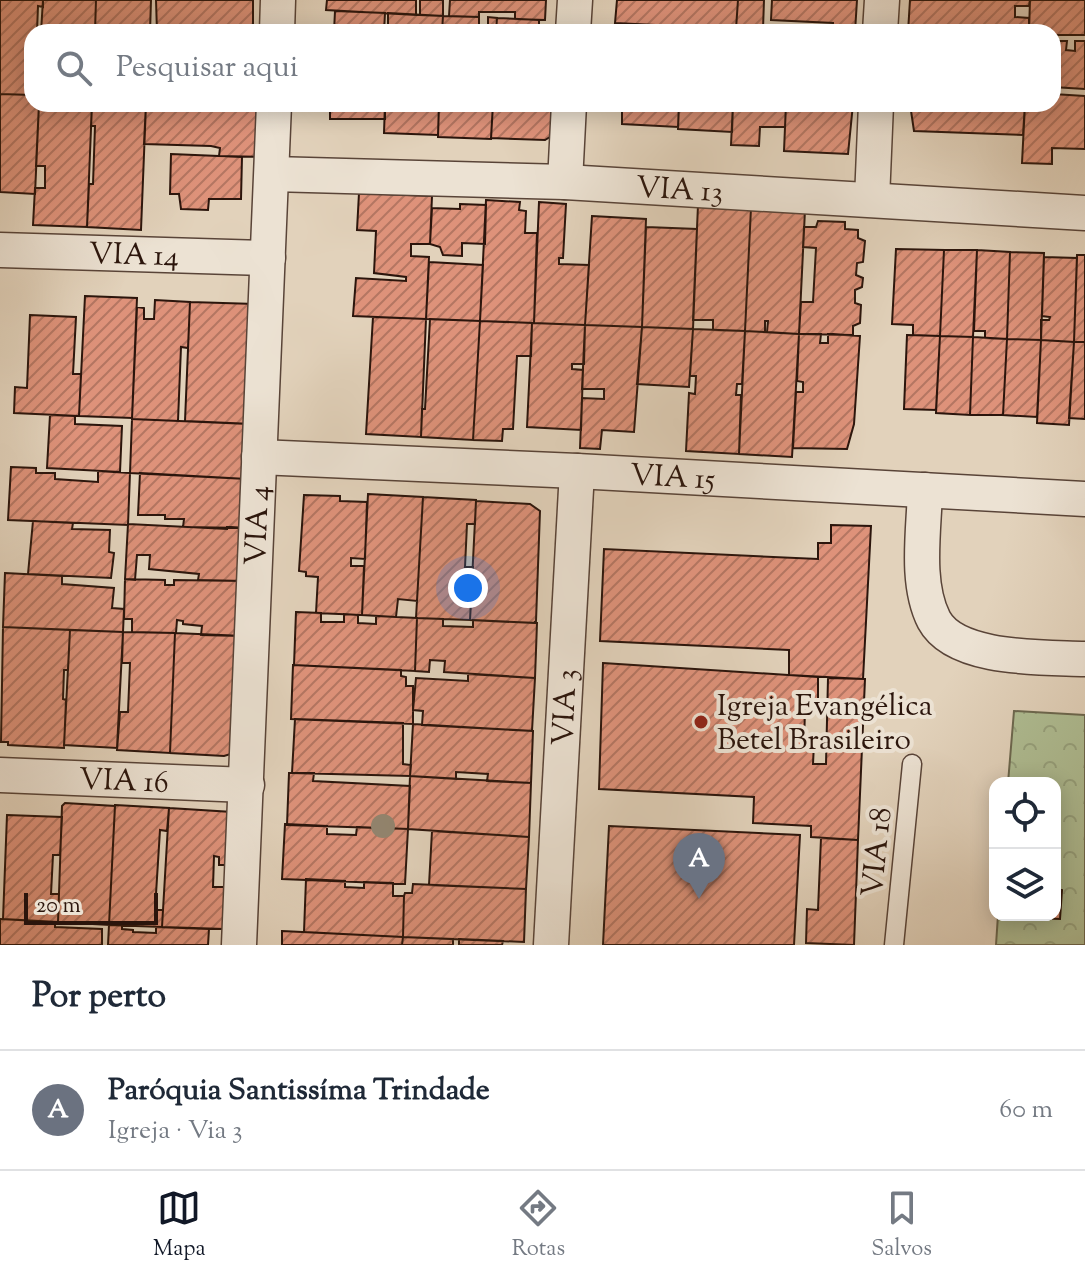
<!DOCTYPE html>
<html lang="pt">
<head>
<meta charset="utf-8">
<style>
  :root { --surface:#fff; --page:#f6f6f7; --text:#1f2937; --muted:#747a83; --line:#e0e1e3; --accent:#111827 }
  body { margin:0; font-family:"Sorts Mill Goudy",serif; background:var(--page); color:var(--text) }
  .controls { position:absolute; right:24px; bottom:24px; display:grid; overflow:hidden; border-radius:16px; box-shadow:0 4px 20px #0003 }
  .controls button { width:72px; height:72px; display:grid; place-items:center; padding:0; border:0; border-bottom:2px solid var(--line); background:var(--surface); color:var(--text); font:40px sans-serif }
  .scale { position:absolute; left:24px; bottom:20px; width:134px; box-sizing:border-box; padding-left:8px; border:4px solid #2b150c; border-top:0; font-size:22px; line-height:28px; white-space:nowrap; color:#2b150c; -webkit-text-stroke:6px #ece2d3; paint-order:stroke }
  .you { position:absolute; left:468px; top:588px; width:28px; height:28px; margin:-20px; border:6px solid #fff; border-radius:50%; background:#1a73e8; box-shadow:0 0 0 12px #1a73e833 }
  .badge { display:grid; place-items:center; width:52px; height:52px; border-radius:50%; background:var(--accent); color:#fff; font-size:26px; font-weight:700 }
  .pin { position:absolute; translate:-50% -66px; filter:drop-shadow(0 2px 4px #0008) }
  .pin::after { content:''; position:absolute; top:42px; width:28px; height:24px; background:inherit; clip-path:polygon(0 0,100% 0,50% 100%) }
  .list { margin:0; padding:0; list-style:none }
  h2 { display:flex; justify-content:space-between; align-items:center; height:104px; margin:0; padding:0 32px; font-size:34px }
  h2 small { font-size:26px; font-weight:400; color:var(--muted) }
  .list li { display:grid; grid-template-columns:52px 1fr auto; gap:24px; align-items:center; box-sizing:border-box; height:120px; padding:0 32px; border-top:2px solid var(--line) }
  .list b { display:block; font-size:30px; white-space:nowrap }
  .list p { margin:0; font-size:26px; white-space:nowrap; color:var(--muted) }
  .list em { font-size:26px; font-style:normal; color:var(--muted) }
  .icon { flex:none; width:44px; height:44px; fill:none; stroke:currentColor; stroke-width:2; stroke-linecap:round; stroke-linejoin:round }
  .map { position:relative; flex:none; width:1085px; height:945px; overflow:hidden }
  .search { position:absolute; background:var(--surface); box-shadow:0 4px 20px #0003; left:24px; right:24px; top:24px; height:88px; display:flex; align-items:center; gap:20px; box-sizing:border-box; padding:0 28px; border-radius:24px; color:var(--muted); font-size:30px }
  .sheet { height:224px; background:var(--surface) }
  nav { display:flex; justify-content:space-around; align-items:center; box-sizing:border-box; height:112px; border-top:2px solid var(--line); background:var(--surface); font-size:22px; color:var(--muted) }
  nav a { display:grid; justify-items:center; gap:4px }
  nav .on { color:var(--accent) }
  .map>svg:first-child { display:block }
  .park { fill:url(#park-crowns); stroke:#6d6950; stroke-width:2 }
  .building { fill:url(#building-hatch); stroke:#2b150c; stroke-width:2 }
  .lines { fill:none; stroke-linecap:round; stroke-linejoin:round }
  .service-casing { stroke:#594438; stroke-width:21 }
  .minor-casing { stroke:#594438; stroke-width:37 }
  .service { stroke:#ece2d3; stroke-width:18 }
  .minor { stroke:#ece2d3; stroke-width:34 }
  .tree { fill:#938671 }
  .poi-dot { fill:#8f2418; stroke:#ece2d3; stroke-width:3 }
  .labels { text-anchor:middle; stroke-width:8; stroke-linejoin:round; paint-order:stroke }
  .street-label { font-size:30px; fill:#2b150c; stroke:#ece2d3 }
  .poi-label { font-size:30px; fill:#2b150c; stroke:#ece2d3; text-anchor:start }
</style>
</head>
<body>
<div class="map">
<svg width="1085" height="945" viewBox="0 0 1085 945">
  <defs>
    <pattern id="park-crowns" width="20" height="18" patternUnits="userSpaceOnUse" patternTransform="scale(2)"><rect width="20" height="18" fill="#afbd93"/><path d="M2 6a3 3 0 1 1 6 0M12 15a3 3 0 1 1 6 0" fill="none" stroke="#97a27e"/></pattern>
    <pattern id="building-hatch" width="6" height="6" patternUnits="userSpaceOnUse" patternTransform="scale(2)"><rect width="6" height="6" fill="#de927a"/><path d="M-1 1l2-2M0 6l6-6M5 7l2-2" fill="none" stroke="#b47662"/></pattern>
  </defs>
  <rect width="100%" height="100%" fill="#e2d2bb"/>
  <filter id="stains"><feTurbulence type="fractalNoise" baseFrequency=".0025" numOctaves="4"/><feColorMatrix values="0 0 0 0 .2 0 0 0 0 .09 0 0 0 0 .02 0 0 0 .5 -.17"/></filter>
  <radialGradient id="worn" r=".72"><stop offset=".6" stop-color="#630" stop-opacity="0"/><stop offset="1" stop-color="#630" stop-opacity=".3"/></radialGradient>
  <path class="park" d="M 1014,711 L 1085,715 L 1085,945 L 996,945 L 998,915 L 1055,915 L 1055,783 L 1008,783 Z"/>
  <path class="building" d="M 0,0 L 43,0 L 43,7 L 38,6 L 37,32 L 32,32 L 32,95 L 0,94 Z
    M 43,0 L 96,0 L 95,31 L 41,32 Z
    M 96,0 L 151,0 L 150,32 L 95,32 Z
    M 156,0 L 253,0 L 253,32 L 157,32 Z
    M 327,0 L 416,0 L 416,15 L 326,10 Z
    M 420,0 L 443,0 L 443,16 L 420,15 Z
    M 450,0 L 546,0 L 545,20 L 515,19 L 515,12 L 479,12 L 479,17 L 449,16 Z
    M 617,0 L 738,0 L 736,29 L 615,23 Z
    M 738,0 L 764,0 L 763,29 L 736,29 Z
    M 772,0 L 857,0 L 855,32 L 833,31 L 833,23 L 771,20 Z
    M 910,0 L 1030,0 L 1029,6 L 1015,6 L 1015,17 L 1029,18 L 1029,32 L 908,32 Z
    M 1030,0 L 1085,0 L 1085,35 L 1053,35 L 1053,32 L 1029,32 Z
    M 335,11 L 385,13 L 384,32 L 334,32 Z
    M 388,13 L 443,16 L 442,32 L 388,32 Z
    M 443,16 L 479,17 L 479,31 L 488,31 L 488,17 L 497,18 L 496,32 L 442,32 Z
    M 497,18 L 539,20 L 539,32 L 496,32 Z
    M 625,24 L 684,26 L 683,32 L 625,32 Z
    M 684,26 L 736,29 L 736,32 L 683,32 Z
    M 1053,41 L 1067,41 L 1066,50 L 1075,51 L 1075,41 L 1085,41 L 1085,89 L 1053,87 Z
    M 0,94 L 32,95 L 32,104 L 39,104 L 35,194 L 0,192 Z
    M 1053,94 L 1085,96 L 1085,149 L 1052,148 L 1052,164 L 1022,163 L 1025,104 L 1053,104 Z
    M 39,104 L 92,104 L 87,227 L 33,225 L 35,188 L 45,188 L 45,166 L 36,166 Z
    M 92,104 L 146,104 L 141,230 L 87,227 L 89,184 L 93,184 L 95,126 L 91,126 Z
    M 146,104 L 158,104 L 158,109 L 171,110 L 171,104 L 265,104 L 262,157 L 219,156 L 220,148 L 211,146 L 144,144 Z
    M 330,104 L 385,104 L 385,119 L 330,119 Z
    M 385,104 L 439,104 L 438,135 L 384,133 Z
    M 439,104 L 493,104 L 491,139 L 438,137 Z
    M 493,104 L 559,104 L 558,132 L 545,140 L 491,138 Z
    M 615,104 L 679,104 L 678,127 L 622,124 L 622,107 L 614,107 Z
    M 679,104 L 733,104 L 732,132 L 678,129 Z
    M 733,104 L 786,104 L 785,127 L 760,127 L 759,146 L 731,145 Z
    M 786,104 L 853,104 L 848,154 L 784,151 Z
    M 910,104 L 1025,104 L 1023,135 L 914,131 Z
    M 171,154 L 242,157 L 241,199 L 209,199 L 208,210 L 181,209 L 179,194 L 170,194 Z
    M 359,193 L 432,196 L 430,244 L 411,244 L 411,256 L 429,257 L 426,319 L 353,316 L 356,278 L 406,281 L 406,277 L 374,273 L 376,231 L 357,230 Z
    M 486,200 L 520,202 L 519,210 L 526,211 L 525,233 L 537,233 L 534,323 L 480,321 Z
    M 539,202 L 566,204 L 563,258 L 559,258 L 559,264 L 589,265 L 585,325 L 534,323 Z
    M 460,204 L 486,205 L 485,244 L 462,243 L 462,256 L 443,255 L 440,247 L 430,244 L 432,208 L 460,209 Z
    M 698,205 L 751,208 L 745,331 L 713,330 L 713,320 L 693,320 Z
    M 751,208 L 805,210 L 799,334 L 767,332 L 768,321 L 765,321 L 765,332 L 745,331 Z
    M 592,216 L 646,219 L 642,327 L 585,325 Z
    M 818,221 L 845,222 L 845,229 L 858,230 L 858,238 L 865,241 L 863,262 L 857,263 L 856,275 L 863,278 L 862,287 L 855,290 L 855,303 L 861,305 L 860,323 L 853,326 L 853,335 L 799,334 L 801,302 L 813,302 L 816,248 L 803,247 L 804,227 L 816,227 Z
    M 646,227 L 697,229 L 693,329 L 642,327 Z
    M 896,249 L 944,250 L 940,336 L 913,335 L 913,325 L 892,324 Z
    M 944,250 L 977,250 L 973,337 L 940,336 Z
    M 977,250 L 1010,252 L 1007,339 L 985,338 L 985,331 L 974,331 Z
    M 1010,252 L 1044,253 L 1041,340 L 1007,339 Z
    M 1077,255 L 1085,255 L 1085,342 L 1074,342 Z
    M 1044,257 L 1077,258 L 1074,342 L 1041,340 L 1041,320 L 1049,320 L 1050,317 L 1042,316 Z
    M 429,262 L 483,265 L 480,321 L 426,319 Z
    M 85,296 L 137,298 L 132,418 L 79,416 Z
    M 155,300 L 190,302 L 188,348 L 181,347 L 178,421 L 132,419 L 137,307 L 144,308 L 144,319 L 154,319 Z
    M 190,302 L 257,304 L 253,424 L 185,421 Z
    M 30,315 L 76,317 L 73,374 L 81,374 L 79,416 L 14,413 L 15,387 L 27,388 Z
    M 373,317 L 426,319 L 421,437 L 366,434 Z
    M 430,319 L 480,321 L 473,440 L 421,437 L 422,409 L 425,409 Z
    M 480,321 L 532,323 L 531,356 L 517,356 L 513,429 L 503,429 L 502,441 L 473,440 Z
    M 532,323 L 585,325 L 584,364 L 572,364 L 572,369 L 583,370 L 581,430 L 527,427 Z
    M 585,325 L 642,327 L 634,432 L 602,430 L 600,449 L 580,448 L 582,398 L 604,399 L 604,389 L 582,389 Z
    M 642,327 L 693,329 L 689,387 L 637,384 Z
    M 693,329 L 745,331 L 742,384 L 737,384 L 736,395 L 741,395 L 739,454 L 686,451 L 689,393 L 695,394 L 696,376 L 690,376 Z
    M 745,331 L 799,334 L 792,457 L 739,454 Z
    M 799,334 L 821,334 L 820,343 L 828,343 L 828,334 L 860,336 L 854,424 L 847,449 L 793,448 L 796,392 L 803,392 L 803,382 L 797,381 Z
    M 907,335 L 940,336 L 936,410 L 904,409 Z
    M 940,336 L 973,337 L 970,415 L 936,413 Z
    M 973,337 L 1007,339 L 1003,415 L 970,415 Z
    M 1007,339 L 1041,340 L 1037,417 L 1003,415 Z
    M 1041,340 L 1074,342 L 1069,425 L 1037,423 Z
    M 1074,342 L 1085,342 L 1085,419 L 1069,418 Z
    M 50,415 L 75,416 L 75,424 L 122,426 L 120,472 L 47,468 Z
    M 132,419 L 249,424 L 246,479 L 130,473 Z
    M 11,467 L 36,468 L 36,473 L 55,473 L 55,479 L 98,482 L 98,471 L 130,473 L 128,525 L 8,520 Z
    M 140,473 L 246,479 L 244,528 L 183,527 L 184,519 L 165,519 L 165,515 L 138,515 Z
    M 368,494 L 423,497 L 417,601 L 398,599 L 396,617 L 362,615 Z
    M 304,495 L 340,496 L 340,501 L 367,502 L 365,559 L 351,558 L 351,566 L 364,566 L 362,615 L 316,613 L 318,577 L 306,576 L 306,572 L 299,571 Z
    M 423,497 L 476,500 L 475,524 L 467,524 L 465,567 L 473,567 L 470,620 L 416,618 Z
    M 476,501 L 530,504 L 540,511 L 536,621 L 534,623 L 470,620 Z
    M 33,521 L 73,523 L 72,529 L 110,530 L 109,552 L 114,553 L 111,578 L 28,574 Z
    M 128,524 L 227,529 L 227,527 L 247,528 L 244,581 L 198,580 L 199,574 L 149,569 L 150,555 L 137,555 L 135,580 L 125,579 Z
    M 831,525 L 871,526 L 863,679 L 789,675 L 789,650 L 600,641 L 604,549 L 818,559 L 818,543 L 831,543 Z
    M 5,573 L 62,576 L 62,584 L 114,588 L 112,608 L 124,609 L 123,632 L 3,627 Z
    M 125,579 L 165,580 L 165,585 L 174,585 L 174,580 L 244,581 L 241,636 L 201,635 L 202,626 L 183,624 L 183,621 L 177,620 L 176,633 L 132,632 L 132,619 L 124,619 Z
    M 296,612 L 321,613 L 321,622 L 344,622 L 344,614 L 358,615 L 358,623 L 376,624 L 376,616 L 417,618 L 415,671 L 294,665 Z
    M 417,618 L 443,619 L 443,626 L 473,627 L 473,620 L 537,623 L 535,678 L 444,672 L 445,661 L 430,660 L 429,672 L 415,671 Z
    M 3,627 L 70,630 L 68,670 L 64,670 L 63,699 L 66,700 L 64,748 L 8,745 L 8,742 L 1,742 Z
    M 70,630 L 123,632 L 117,748 L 64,745 Z
    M 123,632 L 175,633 L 170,753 L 117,750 L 120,712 L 128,712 L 130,663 L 122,663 Z
    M 175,633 L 243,636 L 234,753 L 224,756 L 170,753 Z
    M 603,663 L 818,677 L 818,710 L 805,710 L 804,743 L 814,743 L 813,764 L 826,764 L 828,678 L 865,679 L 858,840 L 811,837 L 811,826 L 753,823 L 754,797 L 599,789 Z
    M 293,665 L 401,670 L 401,676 L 406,677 L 406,686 L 413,686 L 413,724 L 291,719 Z
    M 468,674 L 535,678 L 532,731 L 422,725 L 423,711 L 413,710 L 416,678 L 468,681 Z
    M 295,719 L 403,723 L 403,764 L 411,765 L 410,776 L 292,773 Z
    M 413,724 L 533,731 L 531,783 L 487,781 L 488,774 L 456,772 L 456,779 L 410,776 Z
    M 289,773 L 314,773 L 313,781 L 410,786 L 408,829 L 287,825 Z
    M 410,776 L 531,783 L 529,837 L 408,829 Z
    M 65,803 L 115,806 L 109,925 L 58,922 L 62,806 Z
    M 115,805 L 169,808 L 167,831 L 160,830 L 155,910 L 163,910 L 162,927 L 109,925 Z
    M 169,808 L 232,812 L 229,865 L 219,865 L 219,857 L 214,856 L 213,887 L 227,887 L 225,929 L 162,927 Z
    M 7,815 L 62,817 L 60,855 L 53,855 L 51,894 L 59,894 L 58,922 L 3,919 Z
    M 285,824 L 327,826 L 327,834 L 356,835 L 357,827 L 408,829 L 405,884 L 282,879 Z
    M 609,826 L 800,835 L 794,945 L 603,945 Z
    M 432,831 L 529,837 L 526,889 L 429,885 Z
    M 821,838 L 858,840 L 854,945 L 806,943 L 807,909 L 818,910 Z
    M 306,879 L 345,881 L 345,887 L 364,888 L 364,882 L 393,883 L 393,896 L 404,896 L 403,937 L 304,932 Z
    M 413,884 L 526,889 L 524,942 L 403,937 L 404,896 L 405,893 L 412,893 Z
    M 1055,889 L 1062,890 L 1060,919 L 1033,918 L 1033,915 L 1055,915 Z
    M 0,919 L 55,922 L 55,927 L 102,929 L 102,945 L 0,945 Z
    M 109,925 L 122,925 L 122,929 L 133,930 L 133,932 L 156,933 L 156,927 L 209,929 L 208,945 L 108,945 Z
    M 282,931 L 403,937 L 402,945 L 282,945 Z
    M 403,937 L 453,939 L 453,945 L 402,945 Z
    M 459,939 L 503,941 L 502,945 L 459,945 Z"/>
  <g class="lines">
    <defs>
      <path id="service" d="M 894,945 L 912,764"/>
      <g id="minor">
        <path d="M 277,32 L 278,0"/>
        <path d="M 573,32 L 575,0"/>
        <path d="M 880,32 L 882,0"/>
        <path id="s1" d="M 272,174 L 565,182 L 1085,213"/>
        <path d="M 565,182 L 569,104"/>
        <path d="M 872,199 L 876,104"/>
        <path id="s2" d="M 0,250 L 268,258"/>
        <path id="s3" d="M 259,457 L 577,471 L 1085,499"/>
        <path d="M 925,490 C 924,530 915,583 934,620 C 956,661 1045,657 1085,659"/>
        <path id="s4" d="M 0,775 L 247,785"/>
        <path id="s5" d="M 239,945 L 274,104"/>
        <path id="s6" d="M 551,945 L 577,471"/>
      </g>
    </defs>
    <use href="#service" class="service-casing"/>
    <use href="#minor" class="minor-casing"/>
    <use href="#service" class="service"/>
    <use href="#minor" class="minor"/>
  </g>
  <circle class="tree" cx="383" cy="826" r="12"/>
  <circle class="poi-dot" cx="701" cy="722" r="8"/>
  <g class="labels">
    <g class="street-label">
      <text dy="10" stroke="none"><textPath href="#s1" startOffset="408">VIA 13</textPath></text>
      <text dy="10" stroke="none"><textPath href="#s2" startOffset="134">VIA 14</textPath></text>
      <text dy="10" stroke="none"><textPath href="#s3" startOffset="414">VIA 15</textPath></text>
      <text dy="10" stroke="none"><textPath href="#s5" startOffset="420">VIA 4</textPath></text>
      <text dy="10" stroke="none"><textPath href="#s6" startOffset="238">VIA 3</textPath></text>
      <text dy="10" stroke="none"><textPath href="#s4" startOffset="124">VIA 16</textPath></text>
      <text transform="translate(876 852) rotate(-84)" y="10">VIA 18</text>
    </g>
    <g class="poi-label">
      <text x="717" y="715">Igreja Evangélica<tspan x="717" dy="34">Betel Brasileiro</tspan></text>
    </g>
  </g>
  <rect width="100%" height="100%" filter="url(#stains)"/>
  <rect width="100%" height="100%" fill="url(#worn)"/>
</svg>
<div class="controls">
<button><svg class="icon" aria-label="locate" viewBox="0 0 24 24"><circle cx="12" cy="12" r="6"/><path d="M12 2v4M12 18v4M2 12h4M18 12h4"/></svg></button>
<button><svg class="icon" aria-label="layers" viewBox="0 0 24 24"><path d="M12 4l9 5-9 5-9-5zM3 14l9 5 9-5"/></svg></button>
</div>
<div class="scale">20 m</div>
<div class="you"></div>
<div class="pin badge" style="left:699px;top:899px;background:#6b7280">A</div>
<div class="search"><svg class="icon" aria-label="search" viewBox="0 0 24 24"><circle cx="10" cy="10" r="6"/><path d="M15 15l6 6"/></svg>Pesquisar aqui</div>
</div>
<section class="sheet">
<h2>Por perto<small></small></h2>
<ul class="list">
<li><span class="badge" style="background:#6b7280">A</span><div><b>Paróquia Santissíma Trindade</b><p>Igreja · Via 3</p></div><em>60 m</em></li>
</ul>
</section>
<nav>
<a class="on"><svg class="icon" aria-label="map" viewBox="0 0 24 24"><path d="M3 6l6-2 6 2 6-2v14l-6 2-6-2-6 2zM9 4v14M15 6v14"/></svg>Mapa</a>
<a><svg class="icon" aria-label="directions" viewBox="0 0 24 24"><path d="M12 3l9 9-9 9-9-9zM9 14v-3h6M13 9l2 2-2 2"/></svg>Rotas</a>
<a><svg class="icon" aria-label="saved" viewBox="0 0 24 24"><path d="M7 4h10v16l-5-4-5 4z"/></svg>Salvos</a>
</nav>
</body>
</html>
